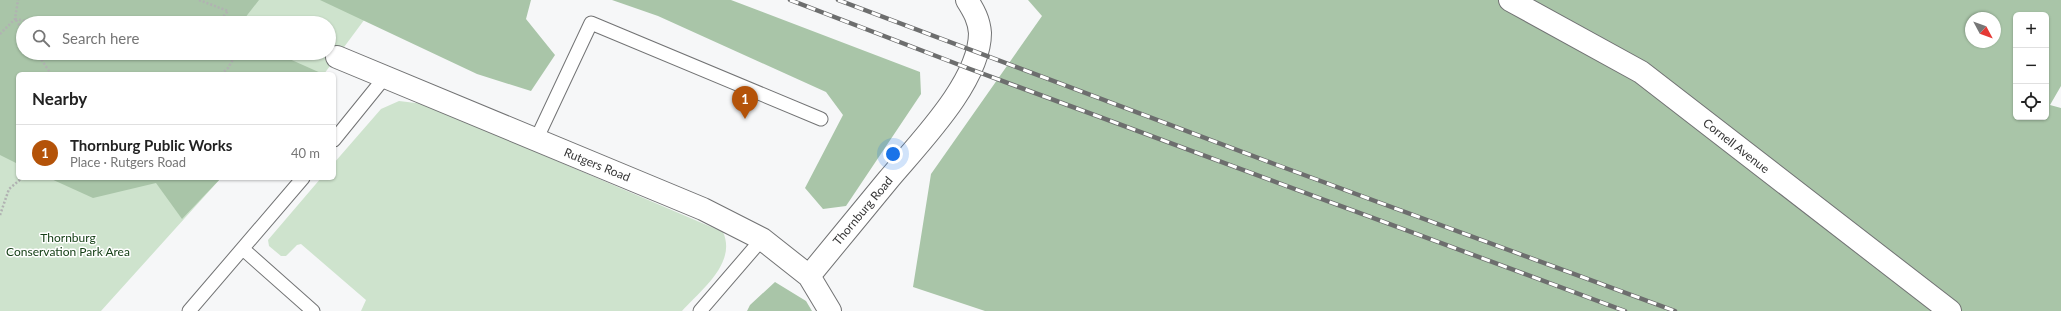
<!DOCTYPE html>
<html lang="en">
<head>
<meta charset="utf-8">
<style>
  :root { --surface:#fff; --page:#f2f2f2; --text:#222; --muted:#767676; --line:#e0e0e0; --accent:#b45309 }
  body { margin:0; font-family:Lato,sans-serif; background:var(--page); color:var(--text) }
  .controls { position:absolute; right:12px; top:12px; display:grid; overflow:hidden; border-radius:6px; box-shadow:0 1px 3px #0004 }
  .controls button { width:36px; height:36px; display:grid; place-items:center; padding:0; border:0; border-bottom:1px solid var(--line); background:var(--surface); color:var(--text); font:20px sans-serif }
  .compass { position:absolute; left:1965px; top:12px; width:36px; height:36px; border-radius:50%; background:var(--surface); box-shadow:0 1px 3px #0004; rotate:131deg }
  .you { position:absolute; left:893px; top:154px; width:14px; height:14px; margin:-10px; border:3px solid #fff; border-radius:50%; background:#1a73e8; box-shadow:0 0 0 6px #1a73e833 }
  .badge { display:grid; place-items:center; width:26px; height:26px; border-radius:50%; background:var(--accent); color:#fff; font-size:13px; font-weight:700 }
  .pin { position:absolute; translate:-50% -33px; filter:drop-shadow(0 1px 2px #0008) }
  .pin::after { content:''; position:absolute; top:21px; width:14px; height:12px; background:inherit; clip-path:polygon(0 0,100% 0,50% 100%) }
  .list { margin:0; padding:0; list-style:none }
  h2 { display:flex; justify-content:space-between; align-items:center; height:52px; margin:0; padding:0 16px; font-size:17px }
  h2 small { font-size:13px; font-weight:400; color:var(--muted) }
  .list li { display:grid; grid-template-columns:26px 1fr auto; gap:12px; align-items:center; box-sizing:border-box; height:56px; padding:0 16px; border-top:1px solid var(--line) }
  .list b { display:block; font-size:15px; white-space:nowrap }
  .list p { margin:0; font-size:13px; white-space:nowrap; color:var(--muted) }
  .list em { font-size:13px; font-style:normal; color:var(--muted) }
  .icon { flex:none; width:22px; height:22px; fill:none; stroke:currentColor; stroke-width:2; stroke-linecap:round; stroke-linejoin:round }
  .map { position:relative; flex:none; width:2061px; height:311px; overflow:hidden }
  .search { position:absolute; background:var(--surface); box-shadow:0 1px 3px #0004; left:16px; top:16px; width:320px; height:44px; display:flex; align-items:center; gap:10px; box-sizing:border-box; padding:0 14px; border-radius:22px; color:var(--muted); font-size:15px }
  .panel { position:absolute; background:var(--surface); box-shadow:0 1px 3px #0004; left:16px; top:72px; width:320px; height:108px; border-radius:6px }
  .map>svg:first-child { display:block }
  .green { fill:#cee3cd; fill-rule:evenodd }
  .forest { fill:#a9c5a8; fill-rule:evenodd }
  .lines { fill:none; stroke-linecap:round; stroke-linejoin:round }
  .service-casing { stroke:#727374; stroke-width:15 }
  .minor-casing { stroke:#727374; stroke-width:24 }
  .path { stroke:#b1b2b2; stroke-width:2.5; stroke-dasharray:2 2; stroke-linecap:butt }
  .service { stroke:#fff; stroke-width:13 }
  .minor { stroke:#fff; stroke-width:22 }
  .rail-casing { stroke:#6d6e6e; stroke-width:4.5 }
  .rail { stroke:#fff; stroke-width:3; stroke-dasharray:9; stroke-linecap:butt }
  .labels { text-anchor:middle; stroke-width:3; stroke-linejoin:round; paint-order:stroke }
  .street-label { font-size:12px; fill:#363636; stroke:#fff }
  .park-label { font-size:12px; fill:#164017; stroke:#fff }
</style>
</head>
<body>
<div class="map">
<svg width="2061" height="311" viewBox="0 0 2061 311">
  <rect width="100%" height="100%" fill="#f6f7f8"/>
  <path class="green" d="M 0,0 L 379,0 L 324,74 L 18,74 L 18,178 L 221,178 L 101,311 L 0,311 ZM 23,23 L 329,23 L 329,53 L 23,53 Z
    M 399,101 L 424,104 L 723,232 C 737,263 701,290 682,311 L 361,311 L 366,300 L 301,244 L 297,245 L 286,256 L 281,256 L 269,246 L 268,240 L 321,178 L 334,178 L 334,163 L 381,109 Z"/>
  <path class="forest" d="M 0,0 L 259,0 L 241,23 L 23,23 L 23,53 L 276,53 L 323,74 L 18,74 L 18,164 L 0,155 Z
    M 320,0 L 531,0 L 526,19 L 555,55 L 531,91 L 477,74 Z
    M 612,0 L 731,0 L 920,72 L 921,94 L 846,206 L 823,209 L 805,188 L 843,115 L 826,92 L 658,16 Z
    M 1028,0 L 2061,0 L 2061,86 L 2050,105 L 2061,108 L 2061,311 L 985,311 L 913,287 L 931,174 L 1042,16 ZM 2016,15 L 2046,15 L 2046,117 L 2016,117 ZM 1971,18 L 1995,18 L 1995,42 L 1971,42 Z
    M 49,178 L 221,178 L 182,219 L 156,183 L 93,198 Z
    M 775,282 L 806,301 L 812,311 L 747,311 L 750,305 Z"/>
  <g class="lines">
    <defs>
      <path id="service" d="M 334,140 L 385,77
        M 536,140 L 591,23 L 821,119
        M 243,249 L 313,311
        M 189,311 L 303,178
        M 700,311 L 762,239"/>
      <path id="minor" d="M 1510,0 L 1641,72 L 1950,311
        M 337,57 L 703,209 L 762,239 L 809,276 L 830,311
        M 809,276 C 835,244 862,212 888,180 C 918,144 980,82 980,33 C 979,20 974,11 967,0"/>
    </defs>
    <use href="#service" class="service-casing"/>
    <use href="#minor" class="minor-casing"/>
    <path class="path" d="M 199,0 L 228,11 L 218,23
      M 15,19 L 38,23
      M 16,20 L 23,31
      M 0,34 L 15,19 L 18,0
      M 37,53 L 51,74
      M 221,74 L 228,68 L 237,53
      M 0,215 L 9,189 L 22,178"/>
    <use href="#service" class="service"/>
    <use href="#minor" class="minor"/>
    <defs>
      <path id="rail" d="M 790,0 L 970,69 L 1625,311
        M 838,0 L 1277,165 L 1675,311"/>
    </defs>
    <use href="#rail" class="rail-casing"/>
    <use href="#rail" class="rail"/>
  </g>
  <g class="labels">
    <g class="street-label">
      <text transform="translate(1736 146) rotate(38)" y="4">Cornell Avenue</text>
      <text transform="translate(597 165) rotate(22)" y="4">Rutgers Road</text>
      <text transform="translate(863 211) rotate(-50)" y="4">Thornburg Road</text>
    </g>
    <g class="park-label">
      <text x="68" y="242">Thornburg<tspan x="68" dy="14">Conservation Park Area</tspan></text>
    </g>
  </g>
</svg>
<div class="controls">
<button>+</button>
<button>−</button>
<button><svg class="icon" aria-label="locate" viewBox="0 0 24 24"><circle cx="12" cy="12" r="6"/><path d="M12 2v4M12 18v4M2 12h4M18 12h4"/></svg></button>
</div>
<svg class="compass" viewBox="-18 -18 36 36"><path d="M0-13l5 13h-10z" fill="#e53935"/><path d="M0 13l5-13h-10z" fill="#767676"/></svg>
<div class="you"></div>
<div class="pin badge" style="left:745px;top:119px">1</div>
<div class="search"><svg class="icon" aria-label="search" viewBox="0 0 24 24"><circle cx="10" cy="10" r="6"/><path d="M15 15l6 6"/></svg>Search here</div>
<section class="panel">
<h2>Nearby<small></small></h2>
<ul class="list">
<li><span class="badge">1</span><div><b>Thornburg Public Works</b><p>Place · Rutgers Road</p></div><em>40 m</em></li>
</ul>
</section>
</div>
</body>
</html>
